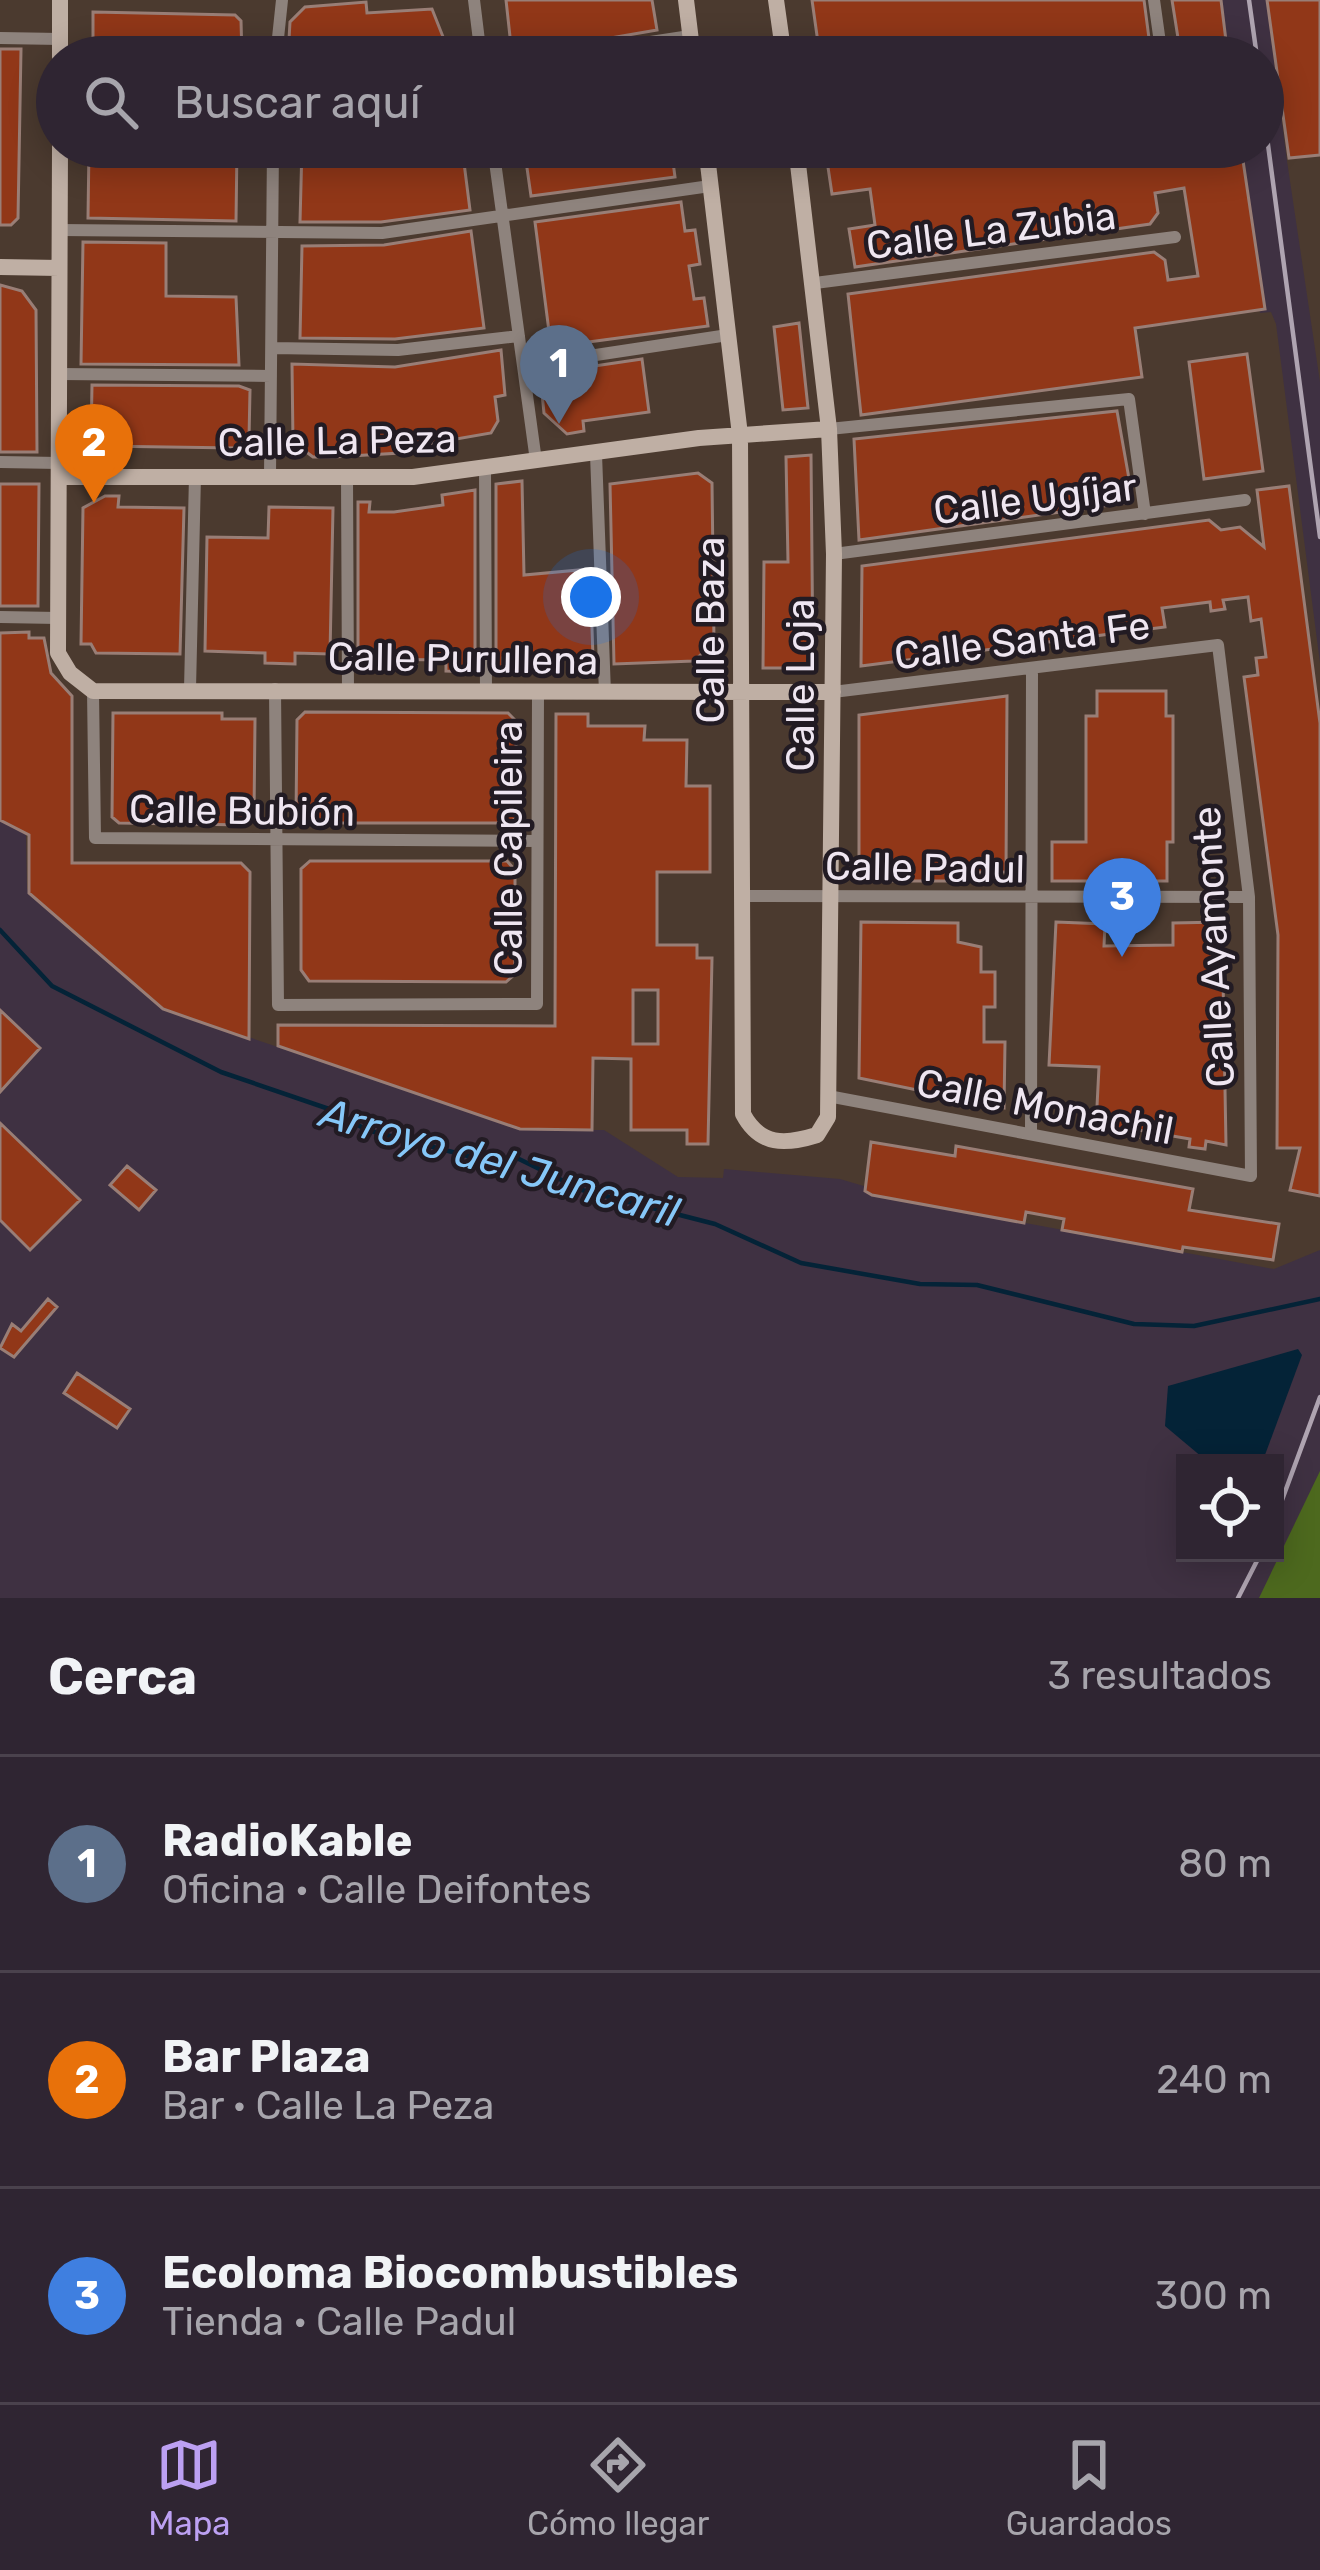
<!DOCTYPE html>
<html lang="es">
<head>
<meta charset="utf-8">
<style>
  :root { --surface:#2f2532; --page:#372d3a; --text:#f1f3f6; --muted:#a7a5ac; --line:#4a424d; --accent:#bca0f2 }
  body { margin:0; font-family:Rubik,sans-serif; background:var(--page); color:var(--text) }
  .controls { position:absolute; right:36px; bottom:36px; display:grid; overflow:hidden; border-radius:0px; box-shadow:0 6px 30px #0003 }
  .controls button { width:108px; height:108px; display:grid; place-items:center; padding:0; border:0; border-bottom:3px solid var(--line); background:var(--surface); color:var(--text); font:60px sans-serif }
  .you { position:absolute; left:591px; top:597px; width:42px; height:42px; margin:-30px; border:9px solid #fff; border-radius:50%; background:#1a73e8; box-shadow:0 0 0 18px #1a73e833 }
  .badge { display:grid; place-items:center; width:78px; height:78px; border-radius:50%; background:var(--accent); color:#fff; font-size:39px; font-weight:700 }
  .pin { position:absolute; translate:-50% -99px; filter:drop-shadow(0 3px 6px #0008) }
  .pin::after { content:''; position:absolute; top:63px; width:42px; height:36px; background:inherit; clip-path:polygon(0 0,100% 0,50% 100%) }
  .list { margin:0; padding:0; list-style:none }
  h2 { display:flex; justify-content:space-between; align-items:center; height:156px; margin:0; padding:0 48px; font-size:51px }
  h2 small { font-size:39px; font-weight:400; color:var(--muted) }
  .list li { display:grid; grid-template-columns:78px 1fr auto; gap:36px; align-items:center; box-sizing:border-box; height:216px; padding:0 48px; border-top:3px solid var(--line) }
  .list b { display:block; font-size:45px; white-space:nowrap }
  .list p { margin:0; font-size:39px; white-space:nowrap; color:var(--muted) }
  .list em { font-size:39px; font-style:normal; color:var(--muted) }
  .icon { flex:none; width:66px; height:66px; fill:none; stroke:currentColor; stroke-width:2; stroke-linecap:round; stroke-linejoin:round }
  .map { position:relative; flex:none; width:1320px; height:1598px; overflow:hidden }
  .search { position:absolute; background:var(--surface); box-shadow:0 6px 30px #0003; left:36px; right:36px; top:36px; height:132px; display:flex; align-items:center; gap:30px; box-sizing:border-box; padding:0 42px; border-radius:66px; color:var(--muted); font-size:45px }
  .sheet { height:804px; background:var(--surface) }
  nav { display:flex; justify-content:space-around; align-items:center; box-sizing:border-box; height:168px; border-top:3px solid var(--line); background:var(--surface); font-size:33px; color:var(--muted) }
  nav a { display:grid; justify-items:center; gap:6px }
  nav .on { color:var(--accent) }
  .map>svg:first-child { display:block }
  .industrial { fill:#4b3a2f }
  .green { fill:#4d691e }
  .water { fill:#042337 }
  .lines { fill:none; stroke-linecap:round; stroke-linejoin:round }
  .stream { stroke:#042337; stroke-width:4.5 }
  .building { fill:#913718; stroke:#997e76; stroke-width:3; fill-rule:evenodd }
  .street { stroke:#8e837d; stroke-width:12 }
  .secondary { stroke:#bfafa4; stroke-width:16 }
  .rail { stroke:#afa4b1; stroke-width:4.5 }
  .labels { text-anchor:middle; stroke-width:9; stroke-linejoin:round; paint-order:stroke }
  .street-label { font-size:39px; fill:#efe6f1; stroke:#221b23 }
  .water-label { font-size:42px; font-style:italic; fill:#86c7f8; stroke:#221b23 }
</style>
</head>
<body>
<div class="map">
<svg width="1320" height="1598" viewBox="0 0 1320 1598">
  <rect width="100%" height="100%" fill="#3f3142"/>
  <path class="industrial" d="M 0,0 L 1220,0 L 1227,57 L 57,57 L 57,147 L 1239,147 L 1260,313 L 1271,312 L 1276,324 L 1320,663 L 1320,1250 L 1274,1269 L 928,1205 L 840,1179 L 724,1169 L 723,1178 L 678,1177 L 604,1130 L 525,1130 L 165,1009 L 27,889 L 26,834 L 0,821 Z
    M 1266,0 L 1320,0 L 1320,382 L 1287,161 Z"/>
  <path class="green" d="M 1320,1471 L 1320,1598 L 1259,1598 Z"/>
  <path class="water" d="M 1298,1349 L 1302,1355 L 1262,1463 L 1209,1463 L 1165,1426 L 1168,1386 Z"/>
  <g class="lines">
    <path class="stream" d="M 0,930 L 52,986 L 221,1072 L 329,1109 L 367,1130 L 468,1156 L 519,1159 L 582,1190 L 715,1224 L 801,1263 L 920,1284 L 977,1285 L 1134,1324 L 1194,1326 L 1320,1299"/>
  </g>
  <path class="building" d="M 506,0 L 652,0 L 657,30 L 512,55 Z
    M 812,0 L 1144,0 L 1150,46 L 1145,53 L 1115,57 L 820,57 Z
    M 1172,0 L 1221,0 L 1228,57 L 1181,57 Z
    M 1267,0 L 1320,0 L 1320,155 L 1289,158 Z
    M 366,2 L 367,13 L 432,9 L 451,57 L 288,57 L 290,22 L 305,7 Z
    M 93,12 L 235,15 L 241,21 L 242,57 L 93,57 Z
    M 0,49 L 21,49 L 18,218 L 11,225 L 0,225 Z
    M 89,147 L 237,147 L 236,221 L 88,218 Z
    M 302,147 L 462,147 L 470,210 L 381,222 L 300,222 Z
    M 524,147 L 671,147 L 675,177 L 531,196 Z
    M 825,147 L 1241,147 L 1265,309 L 1135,328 L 1142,377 L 861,415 L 848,294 L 1154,252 L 1165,260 L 1168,280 L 1198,276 L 1184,188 L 1155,193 L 1158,213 L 1150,224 L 855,267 L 849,229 L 875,225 L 870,189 L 832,194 Z
    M 681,202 L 685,231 L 695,230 L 700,264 L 689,266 L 694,299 L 704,298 L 708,326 L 551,347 L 535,222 Z
    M 471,231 L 484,328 L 395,339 L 300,338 L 302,246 L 384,245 Z
    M 83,242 L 166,243 L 166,296 L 236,297 L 239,365 L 81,364 Z
    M 0,285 L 22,291 L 36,310 L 37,452 L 0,452 Z
    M 799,323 L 808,408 L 783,410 L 774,327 Z
    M 501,350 L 505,395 L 495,397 L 498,421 L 491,433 L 416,446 L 417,452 L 333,457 L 313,457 L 293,442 L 292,364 L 395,367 Z
    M 1247,354 L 1263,471 L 1204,479 L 1189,362 Z
    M 642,359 L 649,412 L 583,421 L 584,431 L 567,434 L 544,413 L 540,374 Z
    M 92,385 L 239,386 L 250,390 L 249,439 L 236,448 L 99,446 L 91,440 Z
    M 1117,411 L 1131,490 L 1125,503 L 859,540 L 854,439 Z
    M 811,455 L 813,668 L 763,668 L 764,562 L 788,562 L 786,457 Z
    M 698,473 L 712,483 L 714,642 L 694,661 L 614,664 L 610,484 Z
    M 522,481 L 524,575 L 590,569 L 593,658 L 503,658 L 503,668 L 496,668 L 496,484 Z
    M 0,484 L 39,484 L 38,606 L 0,606 Z
    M 1289,486 L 1320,723 L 1320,1196 L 1290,1190 L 1300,1148 L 1277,1148 L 1278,935 L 1244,677 L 1258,675 L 1256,658 L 1266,657 L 1261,619 L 1251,621 L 1248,597 L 1223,600 L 1225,609 L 1211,611 L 1210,602 L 1162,608 L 1165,627 L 861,666 L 862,566 L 1209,520 L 1221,530 L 1240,527 L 1264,547 L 1257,490 Z
    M 475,490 L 475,672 L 446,671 L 446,660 L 358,659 L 358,502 L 370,502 L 369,512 L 394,512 L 443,505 L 442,495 Z
    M 105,496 L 119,496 L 118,507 L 184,508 L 180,654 L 96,653 L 91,644 L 81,644 L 83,508 Z
    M 269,507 L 333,508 L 330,654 L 295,653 L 295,664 L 265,663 L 265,653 L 205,651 L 207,537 L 268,538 Z
    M 29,632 L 29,638 L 44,638 L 51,673 L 72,696 L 72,863 L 241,863 L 250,872 L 249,1039 L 163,1009 L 29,893 L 29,835 L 0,820 L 0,633 Z
    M 1097,691 L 1166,691 L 1166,716 L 1173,716 L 1173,842 L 1167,842 L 1167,881 L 1052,881 L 1052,842 L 1086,842 L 1086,716 L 1097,716 Z
    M 1007,696 L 1006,872 L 954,872 L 954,881 L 859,881 L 859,715 Z
    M 305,712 L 508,713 L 516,721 L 516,818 L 509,823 L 303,823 L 296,817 L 297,720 Z
    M 113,713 L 222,713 L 222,719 L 255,719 L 254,815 L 246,825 L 119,823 L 112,817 Z
    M 556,714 L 588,714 L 588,726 L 645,726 L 644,740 L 687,740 L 686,786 L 710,786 L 710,872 L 657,872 L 657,945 L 697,945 L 697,958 L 712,958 L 708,1144 L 687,1144 L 687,1130 L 631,1130 L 631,1059 L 593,1058 L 592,1130 L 520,1129 L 278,1046 L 278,1025 L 555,1026 ZM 633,990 L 658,990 L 658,1044 L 633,1044 Z
    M 310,861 L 507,861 L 515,870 L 515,974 L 506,982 L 309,981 L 301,970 L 301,869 Z
    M 861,922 L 958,923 L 958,942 L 981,947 L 981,972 L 995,972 L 995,1007 L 984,1007 L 984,1042 L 1005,1042 L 1004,1108 L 859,1078 Z
    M 1056,922 L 1105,924 L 1104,946 L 1173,945 L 1173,923 L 1222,922 L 1226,1145 L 1206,1141 L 1205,1149 L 1189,1147 L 1190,1139 L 1138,1130 L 1138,1137 L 1096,1126 L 1099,1067 L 1049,1065 Z
    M 0,1010 L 40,1048 L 0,1092 Z
    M 0,1123 L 80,1200 L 30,1250 L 0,1220 Z
    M 871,1142 L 955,1156 L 956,1146 L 1193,1189 L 1189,1210 L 1279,1224 L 1273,1260 L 1183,1247 L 1182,1252 L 1062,1230 L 1064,1219 L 1026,1212 L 1024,1223 L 872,1195 L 865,1191 Z
    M 127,1166 L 156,1190 L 139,1210 L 110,1185 Z
    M 48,1299 L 57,1307 L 14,1357 L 0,1348 L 12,1324 L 21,1331 Z
    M 77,1373 L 130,1409 L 117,1428 L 64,1393 Z"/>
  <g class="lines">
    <path class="street" d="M 474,0 L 481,57
      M 1154,0 L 1162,57
      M 0,38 L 60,39
      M 276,57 L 282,0
      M 552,57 L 690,36
      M 493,147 L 536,461
      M 59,230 L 382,233 L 710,186
      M 815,283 L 1175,237
      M 272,348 L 398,350 L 519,336
      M 523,366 L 728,335
      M 59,374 L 271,376
      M 829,429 L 1129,399 L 1145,514
      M 596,454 L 605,693
      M 0,462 L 59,463
      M 485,468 L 486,691
      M 270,476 L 273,147
      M 347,477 L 348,690
      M 834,554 L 1245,500
      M 0,617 L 58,618
      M 190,689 L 195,476
      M 275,689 L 278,1005 L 537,1004 L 538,693
      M 93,691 L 95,838 L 536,841
      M 744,896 L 1249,897
      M 828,1096 L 1251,1176 L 1249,897 L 1218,645 L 833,692
      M 1031,1133 L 1032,672"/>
    <path class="secondary" d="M 686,0 L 693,57
      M 776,0 L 784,57
      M 60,57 L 60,0
      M 60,147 L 58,653 L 70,673 L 93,691 L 833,692
      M 706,147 L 740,435 L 743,1114 C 760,1146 785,1145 817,1135 L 828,1117 L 834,554 L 829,429 L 796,147
      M 0,267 L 59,268
      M 59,477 L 413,477 L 699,438 L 829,429"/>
    <path class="rail" d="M 1249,0 L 1257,57
      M 1263,107 L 1320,537
      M 1275,1519 L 1320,1397
      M 1238,1598 L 1261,1553"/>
  </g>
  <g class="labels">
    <g class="street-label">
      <text transform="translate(991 230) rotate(-7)" y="14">Calle La Zubia</text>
      <text transform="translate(337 440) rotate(-1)" y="14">Calle La Peza</text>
      <text transform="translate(1035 498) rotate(-7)" y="14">Calle Ugíjar</text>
      <text transform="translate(710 630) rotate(-90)" y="14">Calle Baza</text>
      <text transform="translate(1022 640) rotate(-7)" y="14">Calle Santa Fe</text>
      <text transform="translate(463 658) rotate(1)" y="14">Calle Purullena</text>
      <text transform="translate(800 685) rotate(-90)" y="14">Calle Loja</text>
      <text transform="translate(242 810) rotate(1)" y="14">Calle Bubión</text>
      <text transform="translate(508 848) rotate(-90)" y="14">Calle Capileira</text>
      <text transform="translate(925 867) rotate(1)" y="14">Calle Padul</text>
      <text transform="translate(1213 947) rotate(-93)" y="14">Calle Ayamonte</text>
      <text transform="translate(1045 1106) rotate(11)" y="14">Calle Monachil</text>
    </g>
    <g class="water-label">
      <text transform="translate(500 1162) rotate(16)" y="15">Arroyo del Juncaril</text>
    </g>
  </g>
</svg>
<div class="controls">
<button><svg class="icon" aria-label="locate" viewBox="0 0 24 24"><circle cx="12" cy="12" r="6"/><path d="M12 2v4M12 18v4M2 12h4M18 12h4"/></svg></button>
</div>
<div class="you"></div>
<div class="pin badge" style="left:559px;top:424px;background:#5c6f8a">1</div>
<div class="pin badge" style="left:94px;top:503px;background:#e8710a">2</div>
<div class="pin badge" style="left:1122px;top:957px;background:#3f7fe0">3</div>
<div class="search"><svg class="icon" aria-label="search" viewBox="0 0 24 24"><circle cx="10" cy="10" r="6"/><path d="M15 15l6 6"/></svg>Buscar aquí</div>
</div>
<section class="sheet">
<h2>Cerca<small>3 resultados</small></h2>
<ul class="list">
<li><span class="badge" style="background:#5c6f8a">1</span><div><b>RadioKable</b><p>Oficina · Calle Deifontes</p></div><em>80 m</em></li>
<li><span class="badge" style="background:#e8710a">2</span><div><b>Bar Plaza</b><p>Bar · Calle La Peza</p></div><em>240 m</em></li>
<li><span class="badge" style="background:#3f7fe0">3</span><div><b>Ecoloma Biocombustibles</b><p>Tienda · Calle Padul</p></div><em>300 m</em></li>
</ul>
</section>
<nav>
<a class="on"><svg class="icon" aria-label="map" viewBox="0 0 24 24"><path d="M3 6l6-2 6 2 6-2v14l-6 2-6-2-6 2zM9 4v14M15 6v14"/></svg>Mapa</a>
<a><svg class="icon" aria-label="directions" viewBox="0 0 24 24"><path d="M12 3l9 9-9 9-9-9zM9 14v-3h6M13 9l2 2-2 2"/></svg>Cómo llegar</a>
<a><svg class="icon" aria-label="saved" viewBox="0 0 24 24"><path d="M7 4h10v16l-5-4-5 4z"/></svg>Guardados</a>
</nav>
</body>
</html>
